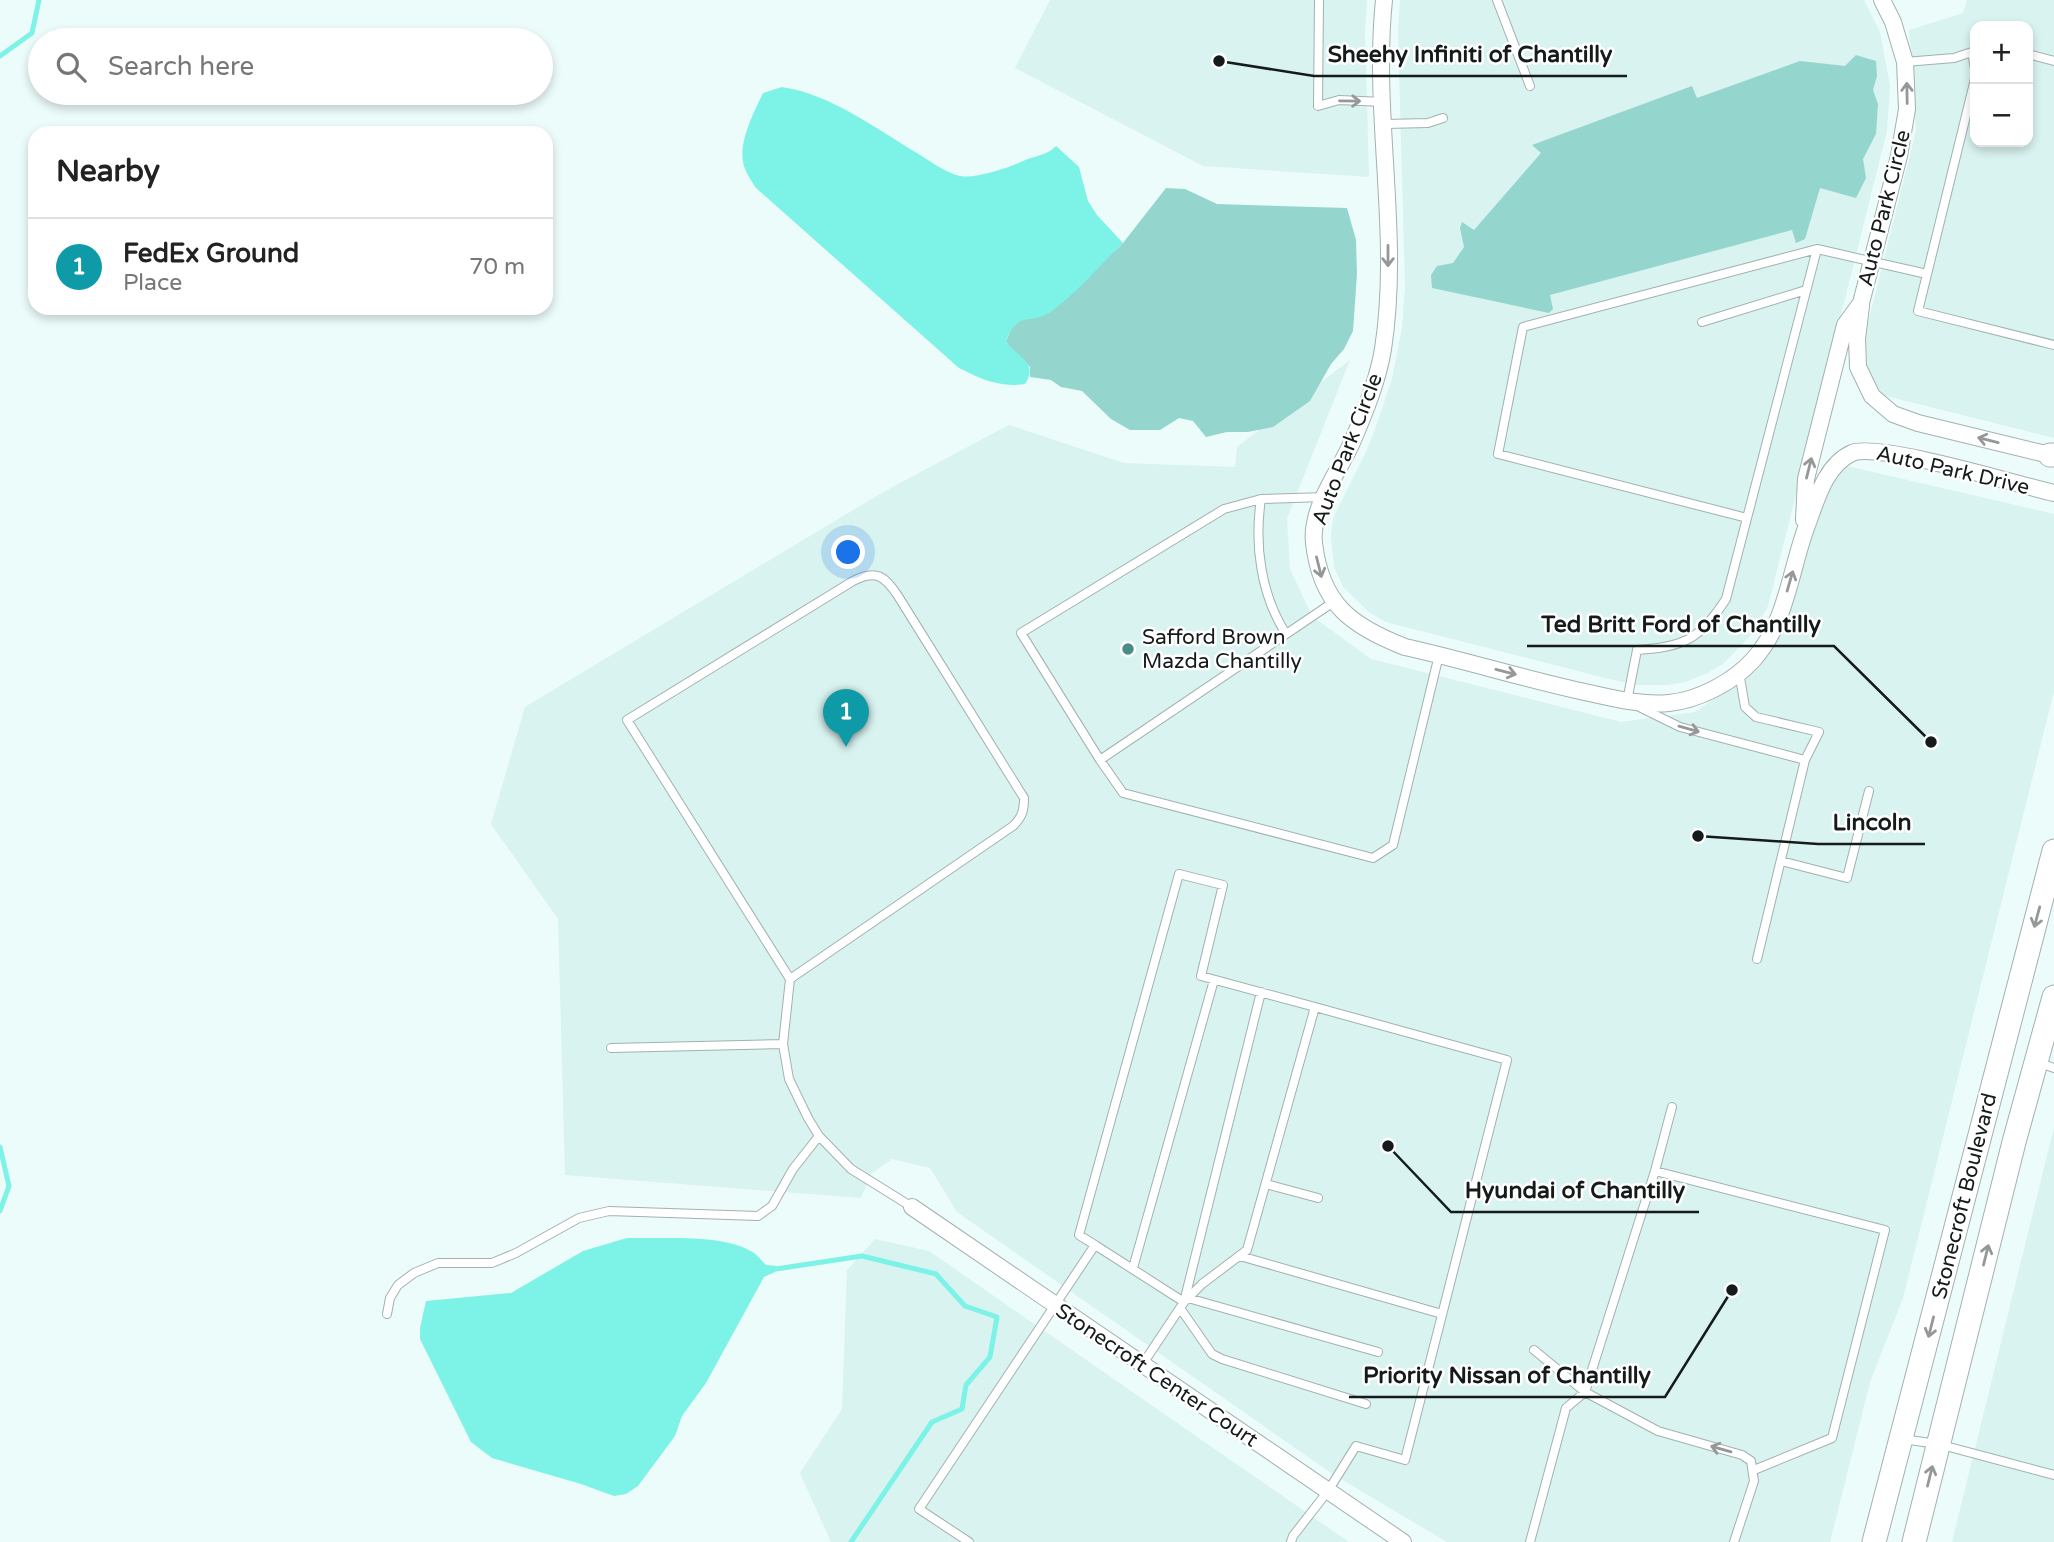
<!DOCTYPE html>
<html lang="en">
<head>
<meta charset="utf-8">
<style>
  :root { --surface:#fff; --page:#f6f6f6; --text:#222; --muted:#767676; --line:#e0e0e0; --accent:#db2777 }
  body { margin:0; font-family:"Varela Round",sans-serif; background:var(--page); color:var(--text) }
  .controls { position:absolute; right:21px; top:21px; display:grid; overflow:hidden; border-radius:14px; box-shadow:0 4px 10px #0003 }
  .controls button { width:63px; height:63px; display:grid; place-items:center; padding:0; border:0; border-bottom:2px solid var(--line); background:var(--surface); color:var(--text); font:35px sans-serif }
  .you { position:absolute; left:849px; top:553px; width:24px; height:24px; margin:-18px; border:5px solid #fff; border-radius:50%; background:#1a73e8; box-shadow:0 0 0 10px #1a73e833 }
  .badge { display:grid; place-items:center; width:46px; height:46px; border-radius:50%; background:var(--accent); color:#fff; font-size:23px; font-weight:700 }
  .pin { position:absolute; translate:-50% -58px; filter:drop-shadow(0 2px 4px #0008) }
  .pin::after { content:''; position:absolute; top:37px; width:24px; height:21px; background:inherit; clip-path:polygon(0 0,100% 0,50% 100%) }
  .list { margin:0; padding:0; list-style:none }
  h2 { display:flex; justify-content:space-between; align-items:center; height:91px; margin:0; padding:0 28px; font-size:30px }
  h2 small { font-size:23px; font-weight:400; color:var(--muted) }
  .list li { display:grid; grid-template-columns:46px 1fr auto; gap:21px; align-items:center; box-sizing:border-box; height:98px; padding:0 28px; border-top:2px solid var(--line) }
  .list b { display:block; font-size:26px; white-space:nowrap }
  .list p { margin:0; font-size:23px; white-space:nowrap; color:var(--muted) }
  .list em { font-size:23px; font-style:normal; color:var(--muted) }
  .icon { flex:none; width:38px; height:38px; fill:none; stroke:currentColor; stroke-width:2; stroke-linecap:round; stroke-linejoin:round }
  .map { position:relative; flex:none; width:2054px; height:1542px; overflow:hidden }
  .search { position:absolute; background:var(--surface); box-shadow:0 4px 10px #0003; left:28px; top:28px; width:525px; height:77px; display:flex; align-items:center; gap:18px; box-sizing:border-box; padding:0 24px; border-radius:38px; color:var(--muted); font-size:26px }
  .panel { position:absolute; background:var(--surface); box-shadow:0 4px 10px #0003; left:28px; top:126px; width:525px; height:189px; border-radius:21px }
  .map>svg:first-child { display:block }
  .built { fill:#d9f3f0; fill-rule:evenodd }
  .green { fill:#94d5cd }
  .water { fill:#7df2e6 }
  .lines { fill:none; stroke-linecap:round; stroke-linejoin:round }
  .stream { stroke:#7df2e6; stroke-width:5 }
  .service-casing { stroke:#a2b1af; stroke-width:10 }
  .minor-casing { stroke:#a2b1af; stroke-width:18 }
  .secondary-casing { stroke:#a2b1af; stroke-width:25 }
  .service { stroke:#fff; stroke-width:8 }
  .minor { stroke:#fff; stroke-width:16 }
  .secondary { stroke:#fff; stroke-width:23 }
  .oneway { stroke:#969898 }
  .poi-dot { fill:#478d86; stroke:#fff; stroke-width:2.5 }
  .labels { text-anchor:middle; stroke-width:5; stroke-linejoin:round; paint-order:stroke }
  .street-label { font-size:21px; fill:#151b1a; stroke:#fff }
  .poi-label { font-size:21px; fill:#151b1a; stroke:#fff; text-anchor:start }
  .leader { fill:none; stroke:#151b1a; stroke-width:2.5 }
  .callout-dot { fill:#151b1a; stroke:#fff; stroke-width:2.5 }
  .callout-label { font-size:23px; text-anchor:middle; font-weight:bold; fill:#151b1a; stroke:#fff; stroke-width:5; stroke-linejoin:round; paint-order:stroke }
</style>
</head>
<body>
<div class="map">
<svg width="2054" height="1542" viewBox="0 0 2054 1542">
  <rect width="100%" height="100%" fill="#ecfcfa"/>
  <path class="built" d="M 1050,0 L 1367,0 L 1365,31 L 1369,177 L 1203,166 L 1015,68 Z
    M 1400,0 L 1864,0 L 1880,32 L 1890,86 L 1887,131 L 1768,606 L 1753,633 L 1723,664 L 1708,673 L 1685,682 L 1668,685 L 1636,685 L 1613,680 L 1386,622 L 1370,613 L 1343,587 L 1334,567 L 1331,537 L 1333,518 L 1367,450 L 1378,421 L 1392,379 L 1402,328 L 1405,287 L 1398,30 Z
    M 1967,0 L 2054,0 L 2054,438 L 1874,393 L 1859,359 L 1916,131 L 1909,30 L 1963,13 ZM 1975,26 L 2028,26 L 2028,142 L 1975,142 Z
    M 1350,360 L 1287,518 L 1290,569 L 1312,616 L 1371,659 L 1621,722 L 1695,712 L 1757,669 L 1789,616 L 1824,487 L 1847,466 L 2054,514 L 2054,691 L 1903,1298 L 1870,1382 L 1830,1542 L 1447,1542 L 1331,1473 L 957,1212 L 930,1168 L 892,1159 L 871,1174 L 861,1198 L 565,1175 L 558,919 L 491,824 L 525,707 L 885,491 L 1009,425 L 1124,463 L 1235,467 L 1237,447 Z
    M 2054,1127 L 2054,1542 L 1952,1542 Z
    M 875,1239 L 929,1251 L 1349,1542 L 831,1542 L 800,1473 L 842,1409 L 847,1270 Z"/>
  <path class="green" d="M 1856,55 L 1876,61 L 1877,76 L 1873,90 L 1878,104 L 1876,134 L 1863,159 L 1866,178 L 1856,198 L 1820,188 L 1805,239 L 1796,243 L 1792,230 L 1550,295 L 1553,309 L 1549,313 L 1432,288 L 1431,275 L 1437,266 L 1453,263 L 1464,247 L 1460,228 L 1462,222 L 1474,230 L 1541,153 L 1532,145 L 1692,86 L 1697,98 L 1800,61 L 1845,66 Z
    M 1166,188 L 1185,189 L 1217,204 L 1347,208 L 1356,240 L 1357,274 L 1353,331 L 1344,349 L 1331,364 L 1310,401 L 1273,427 L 1248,432 L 1227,432 L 1206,437 L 1193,421 L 1179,418 L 1160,430 L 1130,430 L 1111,419 L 1082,391 L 1061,387 L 1051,380 L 1030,377 L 1030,367 L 1016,354 L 1006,342 L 1011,329 L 1021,319 L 1050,312 L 1123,243 Z"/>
  <path class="water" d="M 782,87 C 831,94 876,129 917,153 C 930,161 946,173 960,176 C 975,179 1009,168 1023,161 C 1034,156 1048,155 1056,146 L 1079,167 L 1088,201 L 1097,215 L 1123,243 C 1100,265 1077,293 1052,311 C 1031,326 1017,309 1006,342 C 1018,357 1039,363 1025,384 C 1000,388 981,379 959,368 L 756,188 C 751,180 745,172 743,162 C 739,141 754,112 763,93 Z
    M 627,1238 C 661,1239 726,1233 754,1253 C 758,1256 762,1261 766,1265 L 777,1266 L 775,1272 L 764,1277 L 706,1383 L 682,1416 L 675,1436 L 638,1486 L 626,1494 L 614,1496 L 581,1484 L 492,1458 L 471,1442 L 420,1339 L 420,1328 L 426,1301 L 511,1293 L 583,1251 Z"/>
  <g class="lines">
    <path class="stream" d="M 0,56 L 32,33 L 39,0
      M 0,1147 L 9,1186 L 0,1211
      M 776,1269 L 862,1256 L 936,1274 L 965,1306 L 997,1317 L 990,1357 L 966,1385 L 962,1409 L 932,1422 L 851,1542"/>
    <defs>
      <path id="service" d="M 1319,0 L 1318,106 L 1339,100 L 1383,102
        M 1497,0 L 1530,86
        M 1972,52 L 1975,69
        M 2028,54 L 2054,61
        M 1905,62 L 1954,58 L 1975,51
        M 1975,79 L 1918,311 L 2054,345
        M 1385,124 L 1428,123 L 1443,118
        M 1702,322 L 1806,290
        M 1325,497 L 1261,499 L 1224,509 L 1021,633 L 1100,760 L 1335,601
        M 1261,499 C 1254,545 1261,595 1286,634
        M 1747,518 L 1498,454 L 1523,327 L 1817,249
        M 1739,672 L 1745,707 L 1756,717 L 1819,732 L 1805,760 L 1757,959
        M 1100,760 L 1123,793 L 1373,858 L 1393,845 L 1439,655
        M 1805,760 L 1680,727 L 1627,701 L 1637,650 C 1685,647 1700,639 1726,599 L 1817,249 L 1927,274
        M 1781,861 L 1847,878 L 1869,791
        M 790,979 L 1013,826 C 1022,817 1024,811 1024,798 L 898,596 C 885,576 876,569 853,581 L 627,720 L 790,979 L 783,1044 L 789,1079 L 808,1118 L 819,1136 L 851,1169 L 912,1207
        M 611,1048 L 783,1044
        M 2037,1062 L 2054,1068
        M 1655,1171 L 1672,1107
        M 1266,1184 L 1318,1198
        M 1095,1245 L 1079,1235 L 1179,874 L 1223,885 L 1201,976 L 1315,1007
        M 1240,1256 L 1442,1314
        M 1133,1268 L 1214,980
        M 1188,1298 L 1378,1352
        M 1180,1308 L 1212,1354 L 1222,1359 L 1366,1404
        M 387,1314 L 390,1298 L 398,1285 L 414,1273 L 438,1263 L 492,1263 L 516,1253 L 579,1218 L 609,1211 L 758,1216 L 772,1206 L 793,1169 L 819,1136
        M 1534,1350 L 1585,1392 L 1655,1171 L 1885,1230 L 1832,1438 L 1754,1470
        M 1142,1365 L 1184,1302 L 1202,1284 L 1247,1250 L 1315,1007 L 1507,1060 L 1405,1460 L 1356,1446 L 1328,1491 L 1293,1536 L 1291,1542
        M 1902,1439 L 1938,1444 L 2054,1475
        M 969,1542 L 919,1509 L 1095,1245 L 1184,1302 L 1261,992
        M 1530,1542 L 1566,1408 L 1585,1392 L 1658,1431 L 1742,1455 L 1751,1461 L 1754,1481 L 1734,1542"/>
      <path id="minor" d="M 1384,0 C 1372,115 1401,234 1383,349 C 1378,380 1365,412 1353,440 C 1340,471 1310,507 1314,543 C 1321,604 1351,626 1405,647 C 1464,660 1521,678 1580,691 C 1609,697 1640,706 1669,703 C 1699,700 1733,682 1753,660 C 1786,624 1790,572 1806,528 C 1816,502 1824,466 1852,453 C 1878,442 2019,485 2054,493
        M 1861,306 L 1857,339 L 1858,367 L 1872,396 L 1893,414 L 1918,423 L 2054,456
        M 1804,520 L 1806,479 L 1845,325 L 1861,303 L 1899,156 L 1907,109 L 1905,62 L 1893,22 L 1882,0
        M 912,1207 L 1403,1542"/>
      <path id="secondary" d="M 2050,455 L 2054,455
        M 1874,1542 L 2054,851
        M 1914,1542 L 2014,1142 L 2054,997"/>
    </defs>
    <use href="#service" class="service-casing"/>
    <use href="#minor" class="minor-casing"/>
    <use href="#secondary" class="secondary-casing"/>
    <use href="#service" class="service"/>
    <use href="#minor" class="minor"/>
    <use href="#secondary" class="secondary"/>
  </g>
  <defs><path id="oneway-shaft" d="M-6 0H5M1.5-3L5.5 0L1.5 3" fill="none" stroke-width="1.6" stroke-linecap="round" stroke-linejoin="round" transform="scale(1.75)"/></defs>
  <g class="oneway">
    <use href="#oneway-shaft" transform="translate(1907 93) rotate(-91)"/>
    <use href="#oneway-shaft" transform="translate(1350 101) rotate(1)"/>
    <use href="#oneway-shaft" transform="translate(1388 256) rotate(90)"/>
    <use href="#oneway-shaft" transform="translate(1988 440) rotate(-166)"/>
    <use href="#oneway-shaft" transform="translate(1809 468) rotate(-76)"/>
    <use href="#oneway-shaft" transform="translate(1319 567) rotate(76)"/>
    <use href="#oneway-shaft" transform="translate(1790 581) rotate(-74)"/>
    <use href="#oneway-shaft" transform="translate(1506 672) rotate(14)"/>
    <use href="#oneway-shaft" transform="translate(1689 729) rotate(16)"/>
    <use href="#oneway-shaft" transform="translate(2037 917) rotate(105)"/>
    <use href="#oneway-shaft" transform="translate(1986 1255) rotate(-76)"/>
    <use href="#oneway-shaft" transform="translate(1931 1327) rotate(104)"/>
    <use href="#oneway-shaft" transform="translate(1721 1449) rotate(-164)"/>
    <use href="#oneway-shaft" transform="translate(1930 1476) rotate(-76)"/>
  </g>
  <circle class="poi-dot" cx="1128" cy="649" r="7"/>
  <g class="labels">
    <g class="street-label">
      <text transform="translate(1884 208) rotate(-76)" y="7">Auto Park Circle</text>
      <text transform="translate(1347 449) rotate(-69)" y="7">Auto Park Circle</text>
      <text transform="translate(1953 470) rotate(13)" y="7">Auto Park Drive</text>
      <text transform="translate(1964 1196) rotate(-76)" y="7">Stonecroft Boulevard</text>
      <text transform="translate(1157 1375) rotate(34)" y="7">Stonecroft Center Court</text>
    </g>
    <g class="poi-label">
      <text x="1142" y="644">Safford Brown<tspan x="1142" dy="24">Mazda Chantilly</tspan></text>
    </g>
  </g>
  <path class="leader" d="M1219 61L1314 76H1627M1931 742L1834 646H1527M1698 836L1818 844H1925M1388 1146L1451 1212H1699M1732 1290L1665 1397H1349"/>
  <g class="callout-dot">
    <circle cx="1219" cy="61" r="7"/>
    <circle cx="1931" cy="742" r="7"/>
    <circle cx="1698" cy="836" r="7"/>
    <circle cx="1388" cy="1146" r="7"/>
    <circle cx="1732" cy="1290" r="7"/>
  </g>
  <g class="callout-label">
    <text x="1470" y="62">Sheehy Infiniti of Chantilly</text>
    <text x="1681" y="632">Ted Britt Ford of Chantilly</text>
    <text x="1872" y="830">Lincoln</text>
    <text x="1575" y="1198">Hyundai of Chantilly</text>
    <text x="1507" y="1383">Priority Nissan of Chantilly</text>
  </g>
</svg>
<div class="controls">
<button>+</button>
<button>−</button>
</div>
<div class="you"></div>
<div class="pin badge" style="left:846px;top:747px;background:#0f9aa8">1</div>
<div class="search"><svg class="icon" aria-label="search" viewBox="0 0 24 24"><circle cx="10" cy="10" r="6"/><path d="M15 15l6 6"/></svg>Search here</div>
<section class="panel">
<h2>Nearby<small></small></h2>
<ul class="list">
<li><span class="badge" style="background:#0f9aa8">1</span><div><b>FedEx Ground</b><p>Place</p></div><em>70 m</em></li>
</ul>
</section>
</div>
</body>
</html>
